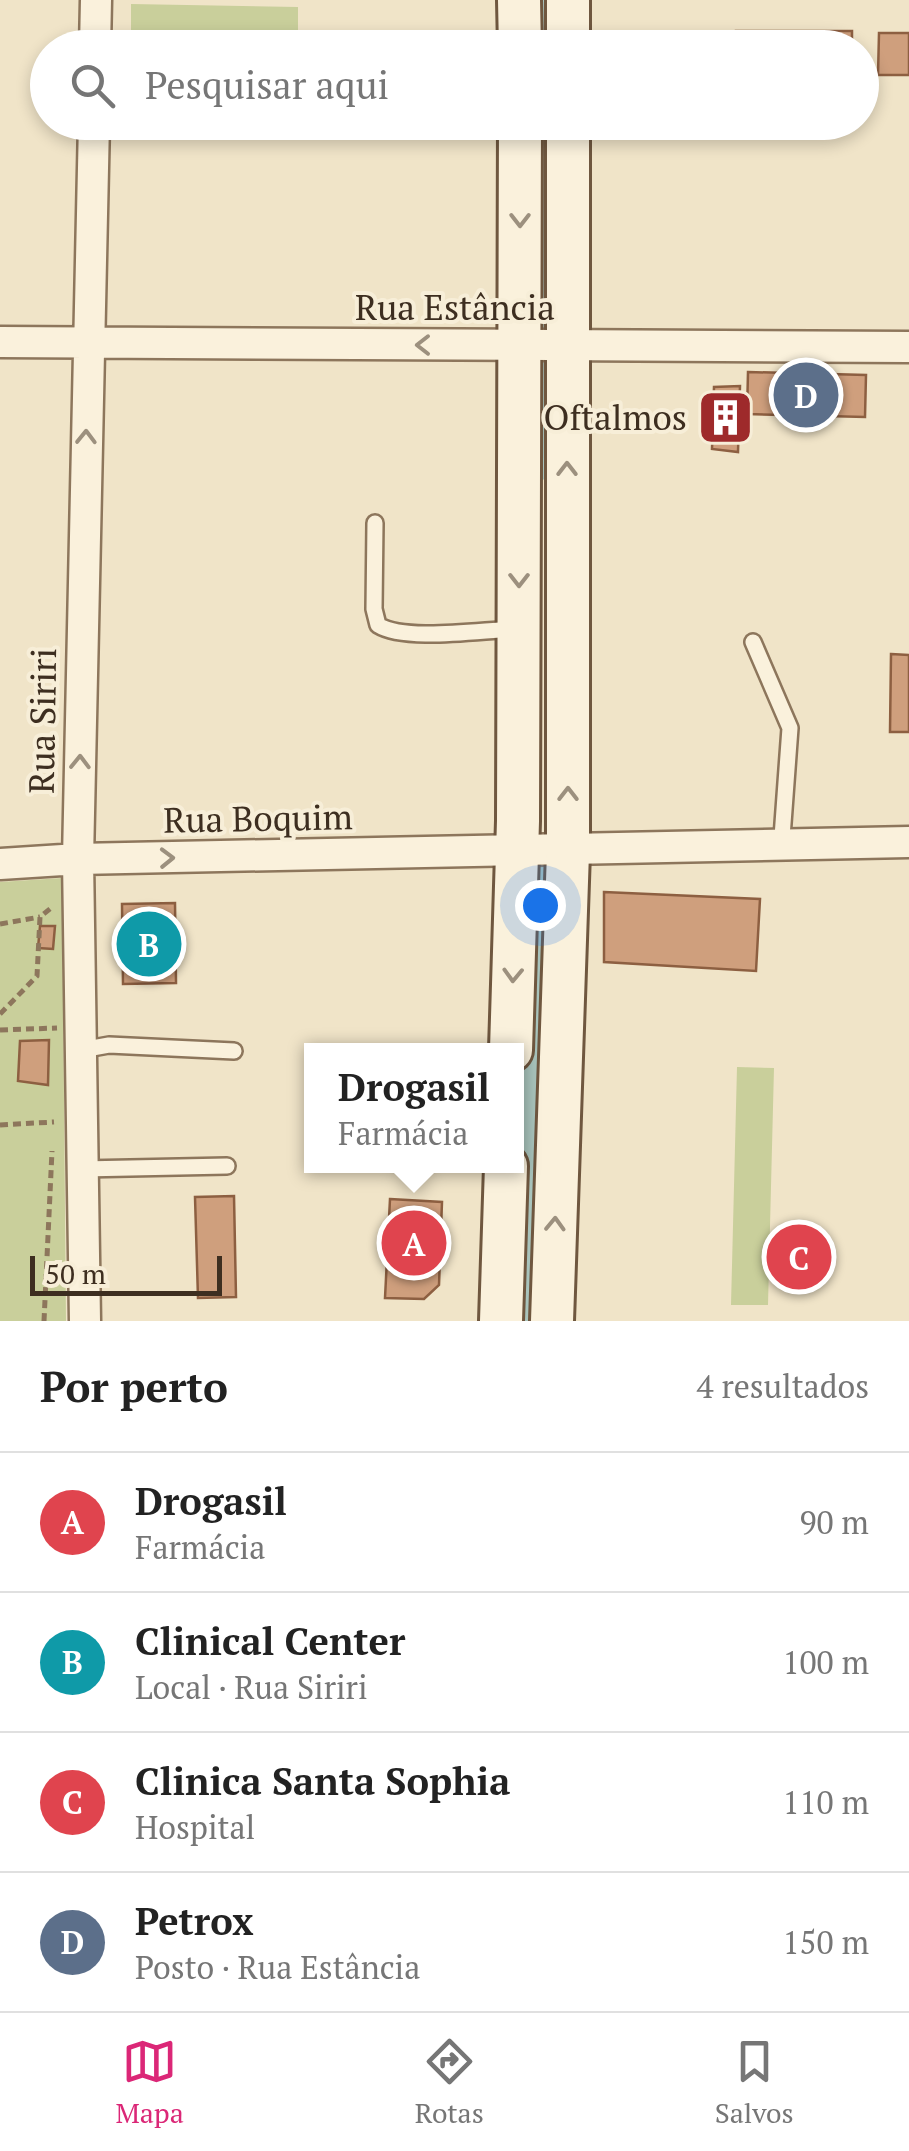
<!DOCTYPE html>
<html lang="pt">
<head>
<meta charset="utf-8">
<style>
  :root { --surface:#fff; --page:#f2f2f2; --text:#222; --muted:#767676; --line:#e0e0e0; --accent:#db2777 }
  body { margin:0; font-family:"PT Serif",serif; background:var(--page); color:var(--text) }
  .scale { position:absolute; left:30px; bottom:25px; width:192px; box-sizing:border-box; padding-left:10px; border:5px solid #3d2e20; border-top:0; font-size:28px; line-height:35px; white-space:nowrap; color:#3d2e20; -webkit-text-stroke:8px #f7eed8; paint-order:stroke }
  .you { position:absolute; left:540px; top:905px; width:35px; height:35px; margin:-25px; border:8px solid #fff; border-radius:50%; background:#1a73e8; box-shadow:0 0 0 15px #1a73e833 }
  .badge { display:grid; place-items:center; width:65px; height:65px; border-radius:50%; background:var(--accent); color:#fff; font-size:32px; font-weight:700 }
  .pin { position:absolute; translate:-50% -50%; border:5px solid #fff; box-shadow:0 2px 10px #0006 }
  .popup { position:absolute; left:304px; top:1043px; width:220px; height:130px; box-sizing:border-box; display:grid; place-content:center; border-radius:0px; background:var(--surface); filter:drop-shadow(0 2px 8px #0005); font-size:32px; white-space:nowrap; color:var(--muted) }
  .popup b { font-size:38px; color:var(--text) }
  .popup::after { content:''; position:absolute; left:50%; top:100%; margin-left:-20px; border:20px solid transparent; border-top-color:var(--surface) }
  .list { margin:0; padding:0; list-style:none }
  h2 { display:flex; justify-content:space-between; align-items:center; height:130px; margin:0; padding:0 40px; font-size:42px }
  h2 small { font-size:32px; font-weight:400; color:var(--muted) }
  .list li { display:grid; grid-template-columns:65px 1fr auto; gap:30px; align-items:center; box-sizing:border-box; height:140px; padding:0 40px; border-top:2px solid var(--line) }
  .list b { display:block; font-size:38px; white-space:nowrap }
  .list p { margin:0; font-size:32px; white-space:nowrap; color:var(--muted) }
  .list em { font-size:32px; font-style:normal; color:var(--muted) }
  .icon { flex:none; width:55px; height:55px; fill:none; stroke:currentColor; stroke-width:2; stroke-linecap:round; stroke-linejoin:round }
  .map { position:relative; flex:none; width:909px; height:1321px; overflow:hidden }
  .search { position:absolute; background:var(--surface); box-shadow:0 5px 15px #0003; left:30px; right:30px; top:30px; height:110px; display:flex; align-items:center; gap:25px; box-sizing:border-box; padding:0 35px; border-radius:55px; color:var(--muted); font-size:38px }
  .sheet { height:690px; background:var(--surface) }
  nav { display:flex; justify-content:space-around; align-items:center; box-sizing:border-box; height:140px; border-top:2px solid var(--line); background:var(--surface); font-size:28px; color:var(--muted) }
  nav a { display:grid; justify-items:center; gap:5px }
  nav .on { color:var(--accent) }
  .map>svg:first-child { display:block }
  .green { fill:#c9cf9b }
  .lines { fill:none; stroke-linecap:round; stroke-linejoin:round }
  .canal { stroke:#a9c4bc; stroke-width:28 }
  .building { fill:#cf9f7d; stroke:#8d5f41; stroke-width:2.5 }
  .lane-casing { stroke:#8d765c; stroke-width:20 }
  .street-casing { stroke:#8d765c; stroke-width:35 }
  .secondary-casing { stroke:#6f573f; stroke-width:48 }
  .path { stroke:#8d765c; stroke-width:5; stroke-dasharray:8 5; stroke-linecap:butt }
  .lane { stroke:#faf1dc; stroke-width:15 }
  .street { stroke:#faf1dc; stroke-width:30 }
  .secondary { stroke:#faf1dc; stroke-width:42 }
  .oneway { stroke:#9c907e }
  .labels { text-anchor:middle; stroke-width:8; stroke-linejoin:round; paint-order:stroke }
  .street-label { font-size:35px; fill:#3d2e20; stroke:#f7eed8 }
  .poi-label { font-size:35px; fill:#3d2e20; stroke:#f7eed8; text-anchor:end }
</style>
</head>
<body>
<div class="map">
<svg width="909" height="1321" viewBox="0 0 909 1321">
  <rect width="100%" height="100%" fill="#f0e4c8"/>
  <path class="green" d="M 131,4 L 298,7 L 298,47 L 131,47 Z
    M 62,878 L 66,1321 L 0,1321 L 0,882 Z
    M 737,1067 L 774,1068 L 768,1305 L 731,1305 Z"/>
  <g class="lines">
    <path class="canal" d="M 542,48 L 543,0
      M 540,466 L 542,122
      M 531,1314 L 538,854"/>
  </g>
  <path class="building" d="M 736,31 L 852,31 L 852,48 L 736,48 Z
    M 879,33 L 909,33 L 909,75 L 878,75 Z
    M 748,372 L 866,375 L 865,417 L 747,414 Z
    M 740,386 L 738,452 L 712,449 L 714,387 Z
    M 891,654 L 909,655 L 909,732 L 890,732 Z
    M 604,892 L 760,899 L 756,971 L 604,962 Z
    M 175,903 L 176,983 L 123,984 L 122,904 Z
    M 40,926 L 55,926 L 53,949 L 38,948 Z
    M 49,1040 L 48,1085 L 18,1081 L 20,1041 Z
    M 234,1196 L 236,1297 L 198,1298 L 195,1197 Z
    M 390,1199 L 442,1202 L 439,1285 L 424,1299 L 385,1298 Z"/>
  <g class="lines">
    <defs>
      <path id="lane" d="M 375,523 L 374,609 L 378,625 C 405,642 481,630 515,629
        M 753,642 L 790,728 L 782,837 L 786,846
        M 81,1050 L 109,1045 L 234,1051
        M 82,1169 L 227,1166"/>
      <path id="street" d="M 95,48 L 96,0
        M 0,342 L 909,347
        M 0,864 L 78,859 L 909,842
        M 85,1321 L 78,859 L 94,122"/>
      <path id="secondary" d="M 519,0 L 520,48
        M 568,48 L 568,0
        M 511,1050 L 518,821 L 520,122
        M 501,1321 L 506,1166
        M 552,1321 L 568,852 L 568,122"/>
    </defs>
    <use href="#lane" class="lane-casing"/>
    <use href="#street" class="street-casing"/>
    <use href="#secondary" class="secondary-casing"/>
    <path class="path" d="M 0,924 L 40,917
      M 0,1014 L 37,976 L 40,917 L 51,908
      M 0,1030 L 57,1028
      M 0,1125 L 54,1122
      M 44,1321 L 52,1151"/>
    <use href="#lane" class="lane"/>
    <use href="#street" class="street"/>
    <use href="#secondary" class="secondary"/>
  </g>
  <defs><path id="oneway-chevron" d="M-2-3.5L2.5 0L-2 3.5" fill="none" stroke-width="1.6" stroke-linecap="round" stroke-linejoin="round" transform="scale(2.5)"/></defs>
  <g class="oneway">
    <use href="#oneway-chevron" transform="translate(520 220) rotate(90)"/>
    <use href="#oneway-chevron" transform="translate(423 345) rotate(-180)"/>
    <use href="#oneway-chevron" transform="translate(86 437) rotate(-89)"/>
    <use href="#oneway-chevron" transform="translate(567 469) rotate(-90)"/>
    <use href="#oneway-chevron" transform="translate(519 580) rotate(90)"/>
    <use href="#oneway-chevron" transform="translate(80 762) rotate(-89)"/>
    <use href="#oneway-chevron" transform="translate(568 794) rotate(-90)"/>
    <use href="#oneway-chevron" transform="translate(167 858) rotate(-1)"/>
    <use href="#oneway-chevron" transform="translate(513 975) rotate(92)"/>
    <use href="#oneway-chevron" transform="translate(555 1224) rotate(-88)"/>
  </g>
  <defs>
    <symbol id="building-square" viewBox="-11 -11 22 22"><rect x="-9" y="-9" width="18" height="18" rx="4" fill="#9e2a2b" stroke="#f7eed8"/><path d="M-4-6H4V6H1V3H-1V6H-4ZM-2.5-4.3h1.7v1.8h-1.7ZM.8-4.3h1.7v1.8H.8ZM-2.5-1h1.7V.8h-1.7ZM.8-1h1.7V.8H.8Z" fill="#fff"/></symbol>
  </defs>
  <g fill-rule="evenodd">
    <use href="#building-square" x="694" y="386" width="63" height="63"/>
  </g>
  <g class="labels">
    <g class="street-label">
      <text x="455" y="320">Rua Estância</text>
      <text transform="translate(43 721) rotate(-89)" y="12">Rua Siriri</text>
      <text transform="translate(258 819) rotate(-1)" y="12">Rua Boquim</text>
    </g>
    <g class="poi-label">
      <text x="687" y="430">Oftalmos</text>
    </g>
  </g>
</svg>
<div class="scale">50 m</div>
<div class="you"></div>
<div class="pin badge" style="left:414px;top:1243px;background:#e0444e">A</div>
<div class="popup"><b>Drogasil</b>Farmácia</div>
<div class="pin badge" style="left:149px;top:944px;background:#0f9aa8">B</div>
<div class="pin badge" style="left:799px;top:1257px;background:#e0444e">C</div>
<div class="pin badge" style="left:806px;top:395px;background:#5c6f8a">D</div>
<div class="search"><svg class="icon" aria-label="search" viewBox="0 0 24 24"><circle cx="10" cy="10" r="6"/><path d="M15 15l6 6"/></svg>Pesquisar aqui</div>
</div>
<section class="sheet">
<h2>Por perto<small>4 resultados</small></h2>
<ul class="list">
<li><span class="badge" style="background:#e0444e">A</span><div><b>Drogasil</b><p>Farmácia</p></div><em>90 m</em></li>
<li><span class="badge" style="background:#0f9aa8">B</span><div><b>Clinical Center</b><p>Local · Rua Siriri</p></div><em>100 m</em></li>
<li><span class="badge" style="background:#e0444e">C</span><div><b>Clinica Santa Sophia</b><p>Hospital</p></div><em>110 m</em></li>
<li><span class="badge" style="background:#5c6f8a">D</span><div><b>Petrox</b><p>Posto · Rua Estância</p></div><em>150 m</em></li>
</ul>
</section>
<nav>
<a class="on"><svg class="icon" aria-label="map" viewBox="0 0 24 24"><path d="M3 6l6-2 6 2 6-2v14l-6 2-6-2-6 2zM9 4v14M15 6v14"/></svg>Mapa</a>
<a><svg class="icon" aria-label="directions" viewBox="0 0 24 24"><path d="M12 3l9 9-9 9-9-9zM9 14v-3h6M13 9l2 2-2 2"/></svg>Rotas</a>
<a><svg class="icon" aria-label="saved" viewBox="0 0 24 24"><path d="M7 4h10v16l-5-4-5 4z"/></svg>Salvos</a>
</nav>
</body>
</html>
